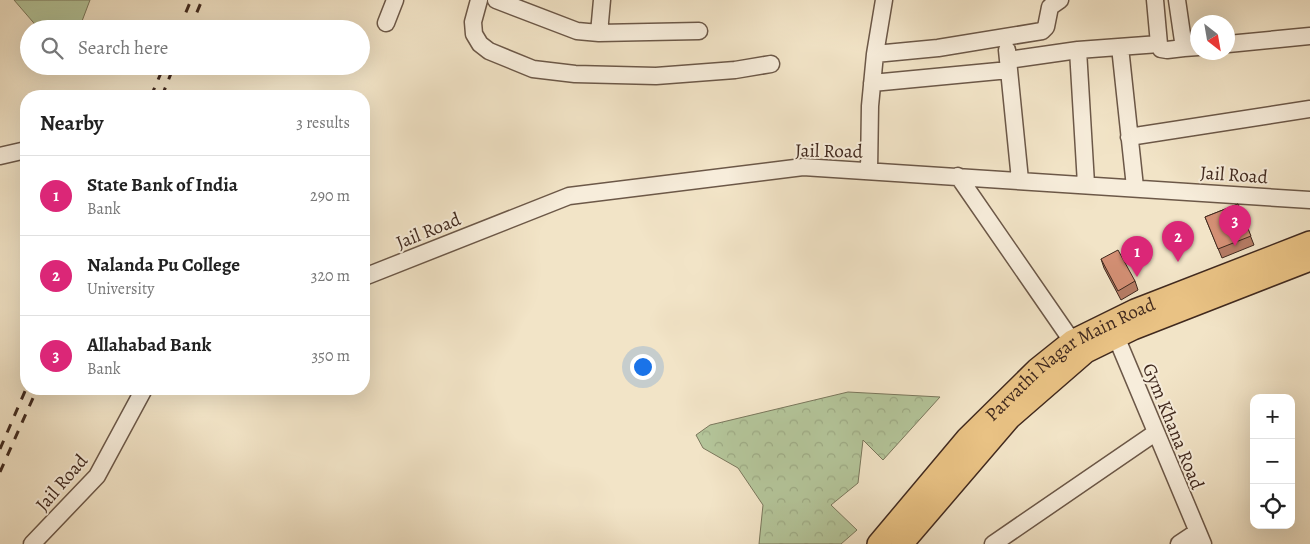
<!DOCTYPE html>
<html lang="en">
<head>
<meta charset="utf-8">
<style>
  :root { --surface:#fff; --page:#f6f6f6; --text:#222; --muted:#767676; --line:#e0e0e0; --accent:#db2777 }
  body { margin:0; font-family:Alegreya,serif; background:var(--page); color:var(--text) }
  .controls { position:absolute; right:15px; bottom:15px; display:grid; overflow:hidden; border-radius:10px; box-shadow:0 5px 20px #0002 }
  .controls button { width:45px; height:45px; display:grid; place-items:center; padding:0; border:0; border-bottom:1px solid var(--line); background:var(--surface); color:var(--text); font:25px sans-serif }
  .compass { position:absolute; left:1190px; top:15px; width:45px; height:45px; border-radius:50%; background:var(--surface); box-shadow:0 5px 20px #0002; rotate:149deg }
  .you { position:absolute; left:642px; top:366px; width:18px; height:18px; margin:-12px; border:4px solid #fff; border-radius:50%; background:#1a73e8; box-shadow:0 0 0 8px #1a73e833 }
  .badge { display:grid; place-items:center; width:32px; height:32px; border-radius:50%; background:var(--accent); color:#fff; font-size:16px; font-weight:700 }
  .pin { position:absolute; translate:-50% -41px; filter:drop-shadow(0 1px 2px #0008) }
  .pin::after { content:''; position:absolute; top:26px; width:18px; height:15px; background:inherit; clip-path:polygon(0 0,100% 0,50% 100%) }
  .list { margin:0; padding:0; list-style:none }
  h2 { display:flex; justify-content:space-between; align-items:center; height:65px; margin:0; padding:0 20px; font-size:21px }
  h2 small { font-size:16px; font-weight:400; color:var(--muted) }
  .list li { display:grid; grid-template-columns:32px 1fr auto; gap:15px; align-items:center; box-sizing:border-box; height:80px; padding:0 20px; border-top:1px solid var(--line) }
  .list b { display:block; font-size:19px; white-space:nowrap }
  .list p { margin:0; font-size:16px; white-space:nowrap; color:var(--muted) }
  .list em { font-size:16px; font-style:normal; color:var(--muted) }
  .icon { flex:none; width:28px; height:28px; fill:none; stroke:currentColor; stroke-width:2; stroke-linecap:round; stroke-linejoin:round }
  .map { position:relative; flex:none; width:1310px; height:544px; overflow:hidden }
  .search { position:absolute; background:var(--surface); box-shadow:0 5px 20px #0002; left:20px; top:20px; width:350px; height:55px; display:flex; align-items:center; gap:12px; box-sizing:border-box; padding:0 18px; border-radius:28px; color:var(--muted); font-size:19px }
  .panel { position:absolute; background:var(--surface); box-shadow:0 5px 20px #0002; left:20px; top:90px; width:350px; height:305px; border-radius:20px }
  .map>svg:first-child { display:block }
  .forest { fill:url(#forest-crowns); stroke:#7a775c }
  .park { fill:#b4c59a; stroke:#7a775c }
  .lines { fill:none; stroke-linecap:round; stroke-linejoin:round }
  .minor-casing { stroke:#6c5848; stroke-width:19 }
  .major-casing { stroke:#40291e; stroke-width:24 }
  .minor { stroke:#f7eddb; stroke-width:16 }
  .major { stroke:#e9c284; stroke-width:21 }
  .rail { stroke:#40291e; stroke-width:3; stroke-dasharray:9 9; stroke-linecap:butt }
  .wall { fill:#b67c65; stroke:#40291e }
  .building { fill:#d49075; stroke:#40291e }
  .labels { text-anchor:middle; stroke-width:4; stroke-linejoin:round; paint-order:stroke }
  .street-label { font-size:19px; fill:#40291e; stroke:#f7eddb }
</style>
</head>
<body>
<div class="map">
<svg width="1310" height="544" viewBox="0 0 1310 544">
  <defs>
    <pattern id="forest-crowns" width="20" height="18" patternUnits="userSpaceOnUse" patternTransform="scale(1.25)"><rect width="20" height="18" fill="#b4c59a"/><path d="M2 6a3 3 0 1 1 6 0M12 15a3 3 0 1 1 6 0" fill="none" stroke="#9ca984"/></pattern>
  </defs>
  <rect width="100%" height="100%" fill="#f2e4c7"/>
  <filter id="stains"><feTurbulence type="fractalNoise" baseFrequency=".004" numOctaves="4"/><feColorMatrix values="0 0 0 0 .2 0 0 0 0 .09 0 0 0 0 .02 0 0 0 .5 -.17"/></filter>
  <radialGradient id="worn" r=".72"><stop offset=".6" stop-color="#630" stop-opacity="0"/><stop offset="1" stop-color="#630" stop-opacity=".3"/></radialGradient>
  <path class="forest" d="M 848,392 L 940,397 L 883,460 L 863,440 L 858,483 L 831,505 L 857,530 L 841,544 L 759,544 L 763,505 L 738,468 L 703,448 L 696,435 L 710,425 Z"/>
  <path class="park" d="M 14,0 L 90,0 L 79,29 L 39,29 Z"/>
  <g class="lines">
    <defs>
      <path id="minor" d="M 479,0 L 473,22 L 474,34 L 480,44 L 489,51 L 533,69 L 575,74 L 656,76 L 735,70 L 771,64
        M 496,0 L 577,31 L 599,33 L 699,31
        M 1155,0 L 1159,44 L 1161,49 L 1167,50 L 1184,48
        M 1177,0 L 1184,48 L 1198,47
        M 386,23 L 395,0
        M 599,33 L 602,0
        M 1228,44 L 1310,36
        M 1120,47 L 1135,187
        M 1007,50 L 1020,180
        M 1078,50 L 1159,44
        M 875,54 L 884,0
        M 1008,60 L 1078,50 L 1086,184
        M 872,83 L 1009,70
        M 1129,137 L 1310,109
        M 0,156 L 26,150
        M 869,171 L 870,106 L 875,54 L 938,48 L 1042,31 L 1046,27 L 1050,7 L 1060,0
        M 958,176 L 1072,341
        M 364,277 L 569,196 L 803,167 L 1310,200
        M 1112,327 L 1203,544
        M 32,544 L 97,476 L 144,389
        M 993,544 L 1155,433
        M 1179,544 L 1197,532"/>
      <g id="major">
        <path id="s1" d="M 878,544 L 967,438 L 1037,369 L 1072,341 L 1135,310 L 1310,242"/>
        <path d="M 902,544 L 1010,418 L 1086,352 L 1133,329 L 1310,260"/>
      </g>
    </defs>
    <use href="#minor" class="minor-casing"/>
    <use href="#major" class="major-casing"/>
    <use href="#minor" class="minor"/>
    <use href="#major" class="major"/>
    <path class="rail" d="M 179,29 L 191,0
      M 190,29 L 202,0
      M 151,96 L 164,66
      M 162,96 L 174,66
      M 0,449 L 26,389
      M 0,472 L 37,389"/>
  </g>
  <path class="wall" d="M 1238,204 L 1254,245 L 1222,258 L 1205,217 Z
    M 1101,259 L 1135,281 L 1138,290 L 1121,300 L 1104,268 Z"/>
  <path class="building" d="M 1238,204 L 1251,236 L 1218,249 L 1205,217 Z
    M 1118,250 L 1135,281 L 1118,291 L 1101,259 Z"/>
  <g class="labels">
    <g class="street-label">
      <text transform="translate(829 150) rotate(1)" y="7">Jail Road</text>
      <text transform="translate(1234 174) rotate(4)" y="7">Jail Road</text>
      <text transform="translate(428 230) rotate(-22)" y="7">Jail Road</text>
      <text dy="7" stroke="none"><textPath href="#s1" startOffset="270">Parvathi Nagar Main Road</textPath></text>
      <text transform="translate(1174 426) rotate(68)" y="7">Gym Khana Road</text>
      <text transform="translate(61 482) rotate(-49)" y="7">Jail Road</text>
    </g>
  </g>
  <rect width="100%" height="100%" filter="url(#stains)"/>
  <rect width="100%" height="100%" fill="url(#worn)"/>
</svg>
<div class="controls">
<button>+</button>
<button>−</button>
<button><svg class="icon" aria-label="locate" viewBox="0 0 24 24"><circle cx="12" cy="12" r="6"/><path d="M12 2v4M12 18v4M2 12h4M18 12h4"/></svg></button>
</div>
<svg class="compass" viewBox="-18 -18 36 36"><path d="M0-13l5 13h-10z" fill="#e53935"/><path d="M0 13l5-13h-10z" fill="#767676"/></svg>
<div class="you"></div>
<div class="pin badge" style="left:1137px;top:277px">1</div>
<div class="pin badge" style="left:1178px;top:262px">2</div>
<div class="pin badge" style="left:1235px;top:246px">3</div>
<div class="search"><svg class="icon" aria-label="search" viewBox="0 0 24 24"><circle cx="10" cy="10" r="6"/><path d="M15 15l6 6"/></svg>Search here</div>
<section class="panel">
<h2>Nearby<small>3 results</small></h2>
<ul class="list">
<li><span class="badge">1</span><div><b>State Bank of India</b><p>Bank</p></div><em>290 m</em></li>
<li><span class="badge">2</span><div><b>Nalanda Pu College</b><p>University</p></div><em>320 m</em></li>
<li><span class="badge">3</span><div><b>Allahabad Bank</b><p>Bank</p></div><em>350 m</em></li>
</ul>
</section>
</div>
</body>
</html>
